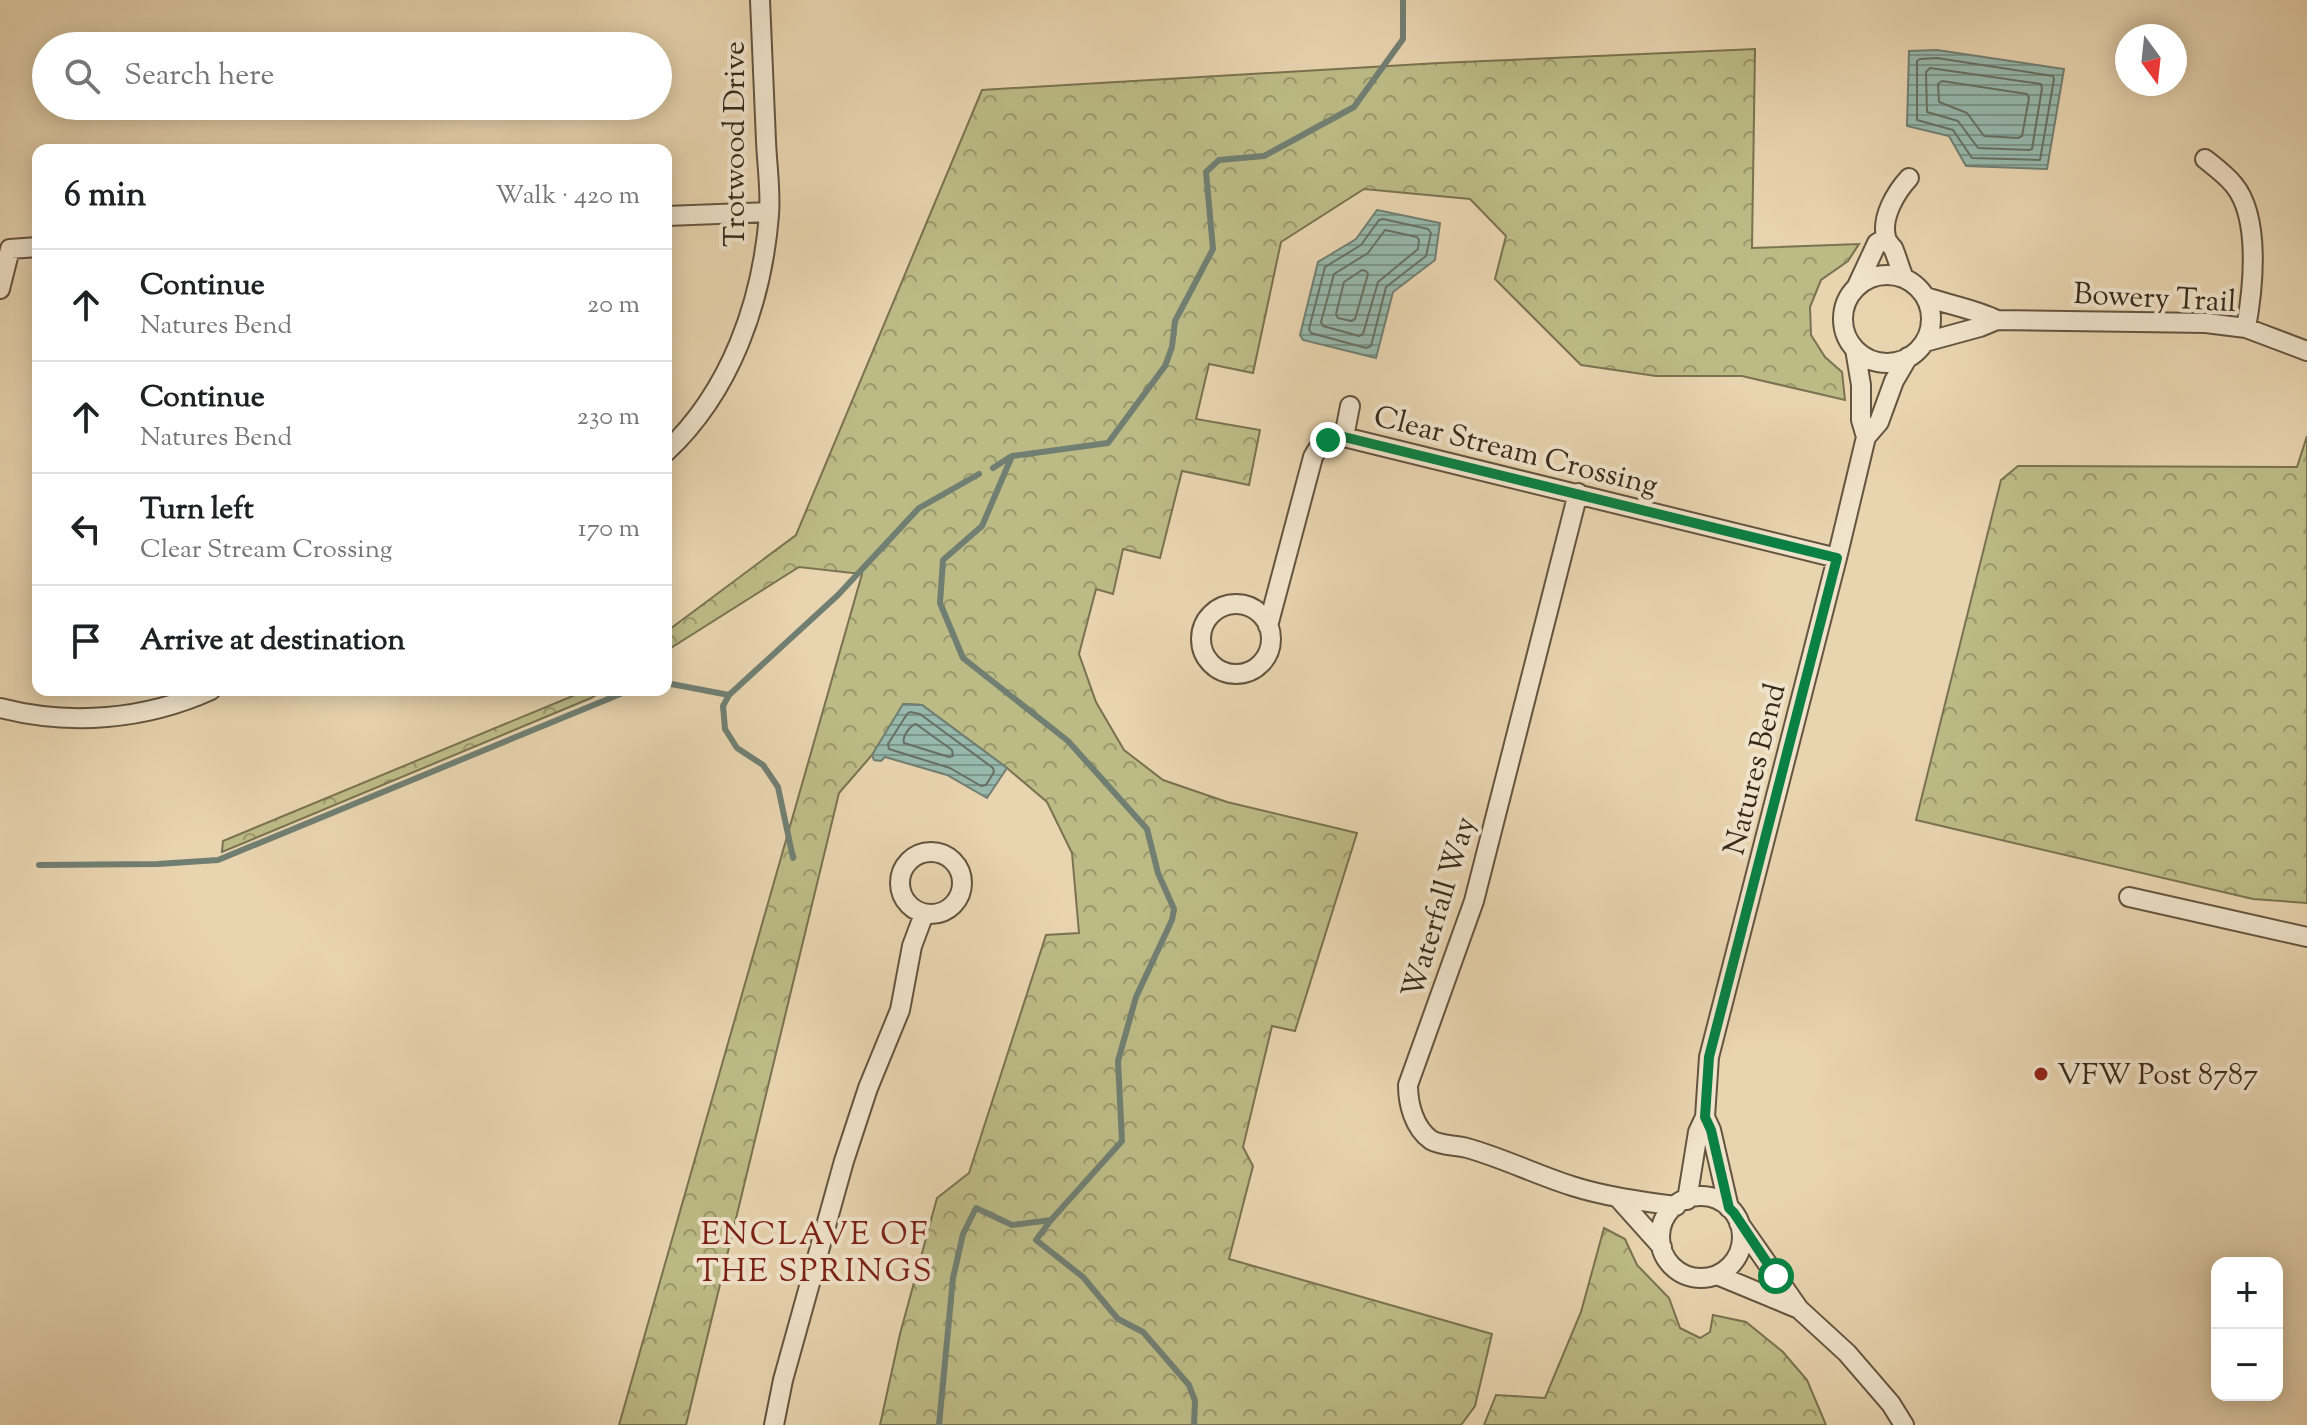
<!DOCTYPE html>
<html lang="en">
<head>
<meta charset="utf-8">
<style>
  :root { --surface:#fff; --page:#f6f6f6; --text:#202124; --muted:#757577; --line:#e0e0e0 }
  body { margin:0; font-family:"Sorts Mill Goudy",serif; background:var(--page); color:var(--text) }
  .controls { position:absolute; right:24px; bottom:24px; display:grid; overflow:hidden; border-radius:16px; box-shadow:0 4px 20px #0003 }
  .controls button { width:72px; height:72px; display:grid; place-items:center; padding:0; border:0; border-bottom:2px solid var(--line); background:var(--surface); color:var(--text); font:40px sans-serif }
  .compass { position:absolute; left:2115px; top:24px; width:72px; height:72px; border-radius:50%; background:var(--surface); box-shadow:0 4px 20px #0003; rotate:165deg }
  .stop { position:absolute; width:24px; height:24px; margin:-18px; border:6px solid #0b8043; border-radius:50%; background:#fff }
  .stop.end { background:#0b8043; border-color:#fff; box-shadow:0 2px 8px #0008 }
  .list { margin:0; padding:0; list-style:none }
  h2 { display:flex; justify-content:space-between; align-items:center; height:104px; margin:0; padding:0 32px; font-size:34px }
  h2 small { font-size:26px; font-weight:400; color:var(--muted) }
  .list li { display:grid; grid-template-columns:52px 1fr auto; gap:24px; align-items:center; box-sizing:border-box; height:112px; padding:0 32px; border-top:2px solid var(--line) }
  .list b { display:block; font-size:30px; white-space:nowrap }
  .list p { margin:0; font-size:26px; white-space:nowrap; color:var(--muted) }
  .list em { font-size:26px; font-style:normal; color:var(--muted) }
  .icon { flex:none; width:44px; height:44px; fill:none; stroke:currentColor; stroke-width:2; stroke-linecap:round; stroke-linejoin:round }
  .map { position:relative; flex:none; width:2307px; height:1425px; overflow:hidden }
  .search { position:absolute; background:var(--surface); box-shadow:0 4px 20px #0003; left:32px; top:32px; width:640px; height:88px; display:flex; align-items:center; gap:20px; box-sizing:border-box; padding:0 28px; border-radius:44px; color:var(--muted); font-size:30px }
  .panel { position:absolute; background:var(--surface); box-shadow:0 4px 20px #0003; left:32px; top:144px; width:640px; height:552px; border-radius:16px }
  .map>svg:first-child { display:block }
  .forest { fill:url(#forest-crowns); stroke:#7a7250; stroke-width:2 }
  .water { fill:url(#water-rules); stroke:#717f72; stroke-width:2 }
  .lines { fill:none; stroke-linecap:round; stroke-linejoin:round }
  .shore { stroke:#687063; stroke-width:2 }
  .stream { stroke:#717f72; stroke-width:6 }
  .street-casing { stroke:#65543f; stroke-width:22 }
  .street { stroke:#f0e3cb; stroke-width:18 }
  .route { stroke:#0b8043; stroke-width:10 }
  .poi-dot { fill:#8f2418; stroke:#f0e3cb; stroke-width:3 }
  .labels { text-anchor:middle; stroke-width:8; stroke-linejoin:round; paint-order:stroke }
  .street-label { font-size:30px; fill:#39291a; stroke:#f0e3cb }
  .poi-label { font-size:30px; fill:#39291a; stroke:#f0e3cb; text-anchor:start }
  .neighbourhood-label { font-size:32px; letter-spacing:2px; fill:#7a1f14; stroke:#f0e3cb }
</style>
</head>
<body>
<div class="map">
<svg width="2307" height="1425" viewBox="0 0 2307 1425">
  <defs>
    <pattern id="forest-crowns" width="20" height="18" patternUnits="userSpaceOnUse" patternTransform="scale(2)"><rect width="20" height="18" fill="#bcbb86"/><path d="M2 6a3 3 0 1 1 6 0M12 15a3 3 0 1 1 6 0" fill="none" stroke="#9a986d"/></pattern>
    <pattern id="water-rules" width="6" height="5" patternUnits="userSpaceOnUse" patternTransform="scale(2)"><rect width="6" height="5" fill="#97b8ac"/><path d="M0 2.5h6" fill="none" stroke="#7c968b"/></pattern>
  </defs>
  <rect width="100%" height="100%" fill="#e8d4af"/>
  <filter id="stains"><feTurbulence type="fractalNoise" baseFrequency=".0025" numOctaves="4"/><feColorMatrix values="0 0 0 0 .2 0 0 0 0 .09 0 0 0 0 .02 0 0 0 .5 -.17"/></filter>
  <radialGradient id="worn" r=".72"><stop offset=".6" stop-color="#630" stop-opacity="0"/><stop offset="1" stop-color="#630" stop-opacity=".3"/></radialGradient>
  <path class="forest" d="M 1755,49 L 1752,248 L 1859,244 L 1848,261 L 1821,280 L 1810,307 L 1811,335 L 1825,357 L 1842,372 L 1845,400 L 1742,376 L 1656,376 L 1581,365 L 1495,279 L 1506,236 L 1470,199 L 1364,189 L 1281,242 L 1253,373 L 1209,364 L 1196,419 L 1260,430 L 1249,485 L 1182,471 L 1160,558 L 1123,549 L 1113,594 L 1096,589 L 1079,654 L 1096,702 L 1124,750 L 1163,780 L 1227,802 L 1357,833 L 1295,1031 L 1272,1026 L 1243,1147 L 1253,1166 L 1229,1259 L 1492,1334 L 1475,1406 L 1461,1425 L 880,1425 L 900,1334 L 937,1198 L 969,1173 L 1046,935 L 1079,933 L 1072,853 L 1047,802 L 1007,768 L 922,705 L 904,704 L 872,755 L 839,793 L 686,1425 L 619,1425 L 862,574 L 799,567 L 666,651 L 666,632 L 796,535 L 982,90 L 1439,63 Z
    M 2307,436 L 2307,903 L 2253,899 L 1916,820 L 2001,480 L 2018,466 L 2297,467 Z
    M 587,690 L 604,690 L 591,698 L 222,852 L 223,841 Z
    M 1604,1228 L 1625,1239 L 1637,1265 L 1669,1298 L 1680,1328 L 1700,1338 L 1710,1332 L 1713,1315 L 1746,1322 L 1783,1352 L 1807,1380 L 1826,1425 L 1484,1425 L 1496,1395 L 1545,1398 L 1581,1312 Z"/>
  <path class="water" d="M 1937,50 L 2064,69 L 2047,169 L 1966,166 L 1949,136 L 1907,126 L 1909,51 Z
    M 1377,210 L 1440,223 L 1435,260 L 1393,292 L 1376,358 L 1303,340 L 1300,335 L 1318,262 L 1356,239 Z
    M 903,704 L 922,705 L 1007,768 L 987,798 L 947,775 L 885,757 L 881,761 L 874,760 L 872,755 Z"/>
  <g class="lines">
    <path class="shore" d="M 1937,58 L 2053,76 L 2054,79 L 2040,160 L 1972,158 L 1953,130 L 1917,120 L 1917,61 L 1920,59 Z
      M 1930,68 L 2041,84 L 2042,88 L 2032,149 L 2029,150 L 1978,148 L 1958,121 L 1927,112 L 1926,72 Z
      M 1942,81 L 2027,94 L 2029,98 L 2022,136 L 2018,138 L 1984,136 L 1967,113 L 1939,102 L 1938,84 Z
      M 1383,219 L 1428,229 L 1431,233 L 1426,256 L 1386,287 L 1371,346 L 1366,348 L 1311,333 L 1309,329 L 1325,267 L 1361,245 L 1379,220 Z
      M 1385,230 L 1417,237 L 1419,240 L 1418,249 L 1378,282 L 1363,334 L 1359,336 L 1323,326 L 1321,322 L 1334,274 L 1368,253 Z
      M 1362,270 L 1366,271 L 1368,274 L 1355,319 L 1351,321 L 1338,318 L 1336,314 L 1344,282 Z
      M 910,712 L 920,714 L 993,768 L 994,772 L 986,785 L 981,786 L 950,768 L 889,749 L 888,744 L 907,714 Z
      M 916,724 L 952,750 L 953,756 L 949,757 L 904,743 C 902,737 910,725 916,724 Z"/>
    <path class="stream" d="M 993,468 L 1010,457
      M 666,683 L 729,695
      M 793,858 L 778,787 L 763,765 L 737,748 L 725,729 L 723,706 L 729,695 L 838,595 L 919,508 L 979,474
      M 39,865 L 158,864 L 218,860 L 630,690
      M 939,1425 L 953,1278 L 963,1234 L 976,1208 L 1012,1225 L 1051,1220
      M 1194,1425 L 1195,1401 L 1189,1385 L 1143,1332 L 1118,1319 L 1083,1277 L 1036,1240 L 1051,1220 L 1122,1141 L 1118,1061 L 1136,997 L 1172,920 L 1174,909 L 1158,873 L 1147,829 L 1068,741 L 963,658 L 940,603 L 943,560 L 982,526 L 1012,456 L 1108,443 L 1165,366 L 1172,347 L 1175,321 L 1213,249 L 1206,172 L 1219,160 L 1264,156 L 1354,107 L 1403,39 L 1403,0"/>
    <defs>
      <path id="street" d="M 2205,159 C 2215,167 2226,175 2234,185 C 2261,218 2253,289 2246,328
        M 666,216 L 769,212
        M1843 319a44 44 0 1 1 88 0a44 44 0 1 1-88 0Z
        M 1904,278 C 1900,269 1897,257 1893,248 C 1891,246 1886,240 1886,237 C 1881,217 1896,192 1909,178
        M 1857,286 L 1877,243 L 1886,238
        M 0,289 L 10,249 L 38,247
        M 1926,297 C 1949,305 1975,309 1997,320
        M 1925,342 L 1980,327 L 1997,320 L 2206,323 L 2246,328 L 2307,351
        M 1344,437 L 1350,406
        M 1866,437 L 1879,422 L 1894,381 L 1908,357
        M 666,452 C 731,391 762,302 769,215 C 771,191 767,166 766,141 C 764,94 762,47 760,0
        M 1578,493 L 1474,901 L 1408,1085 C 1408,1104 1414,1128 1431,1140 C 1441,1146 1456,1145 1467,1148 C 1503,1158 1537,1175 1572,1186 C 1607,1197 1640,1201 1676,1206
        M1201 639a35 35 0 1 1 70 0a35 35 0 1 1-70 0Z
        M 1268,626 L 1313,457 C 1320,443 1329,438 1344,437 L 1837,558
        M 0,708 C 70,726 145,720 211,690
        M900 883a31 31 0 1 1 62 0a31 31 0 1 1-62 0Z
        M 2129,897 L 2307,937
        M 1705,1117 L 1711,1130 L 1729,1208
        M1660 1237a41 41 0 1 1 82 0a41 41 0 1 1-82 0Z
        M 1619,1199 L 1662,1247
        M 1687,1200 L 1698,1132 L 1705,1117 L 1709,1057 L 1837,558 L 1866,437 L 1861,420 L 1861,385 L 1855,349
        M 1739,1223 L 1799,1309 L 1847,1353 L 1891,1404 L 1904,1425
        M 1717,1275 L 1799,1309
        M 774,1425 L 783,1380 L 844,1161 L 868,1088 L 900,1010 L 912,946 L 924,914"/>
    </defs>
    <use href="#street" class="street-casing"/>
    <use href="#street" class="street"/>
  </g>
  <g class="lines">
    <path class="route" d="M 1328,440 L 1344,437 L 1837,558 L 1709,1057 L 1705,1117 L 1711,1130 L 1729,1208 L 1734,1213 L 1776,1276"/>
  </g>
  <circle class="poi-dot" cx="2041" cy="1074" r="8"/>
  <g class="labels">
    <g class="street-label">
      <text transform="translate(734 144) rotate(-90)" y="10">Trotwood Drive</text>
      <text transform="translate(2155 297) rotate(3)" y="10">Bowery Trail</text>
      <text transform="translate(1516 450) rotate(14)" y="10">Clear Stream Crossing</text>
      <text transform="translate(1754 769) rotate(-76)" y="10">Natures Bend</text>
      <text transform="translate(1438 907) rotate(-73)" y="10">Waterfall Way</text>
    </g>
    <g class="poi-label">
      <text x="2057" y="1084">VFW Post 8787</text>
    </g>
    <g class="neighbourhood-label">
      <text x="815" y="1244">ENCLAVE OF<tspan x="815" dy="37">THE SPRINGS</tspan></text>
    </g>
  </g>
  <rect width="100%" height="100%" filter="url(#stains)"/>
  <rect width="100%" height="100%" fill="url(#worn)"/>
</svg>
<div class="controls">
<button>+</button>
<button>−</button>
</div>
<svg class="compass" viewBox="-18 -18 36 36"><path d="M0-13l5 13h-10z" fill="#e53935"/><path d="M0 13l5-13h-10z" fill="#757577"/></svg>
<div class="stop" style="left:1776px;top:1276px"></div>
<div class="stop end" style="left:1328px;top:440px"></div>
<div class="search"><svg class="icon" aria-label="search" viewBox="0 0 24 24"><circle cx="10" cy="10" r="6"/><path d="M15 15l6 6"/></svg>Search here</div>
<section class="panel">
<h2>6 min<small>Walk · 420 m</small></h2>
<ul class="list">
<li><svg class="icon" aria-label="ahead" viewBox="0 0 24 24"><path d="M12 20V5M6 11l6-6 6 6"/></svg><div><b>Continue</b><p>Natures Bend</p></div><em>20 m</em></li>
<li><svg class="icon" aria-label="ahead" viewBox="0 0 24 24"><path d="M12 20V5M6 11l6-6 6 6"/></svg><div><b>Continue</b><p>Natures Bend</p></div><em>230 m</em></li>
<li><svg class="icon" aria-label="left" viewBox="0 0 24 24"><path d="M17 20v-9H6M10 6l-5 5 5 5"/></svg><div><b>Turn left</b><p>Clear Stream Crossing</p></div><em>170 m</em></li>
<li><svg class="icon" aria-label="arrive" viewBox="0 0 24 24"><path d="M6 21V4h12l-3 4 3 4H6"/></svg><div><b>Arrive at destination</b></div></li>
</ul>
</section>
</div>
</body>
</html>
